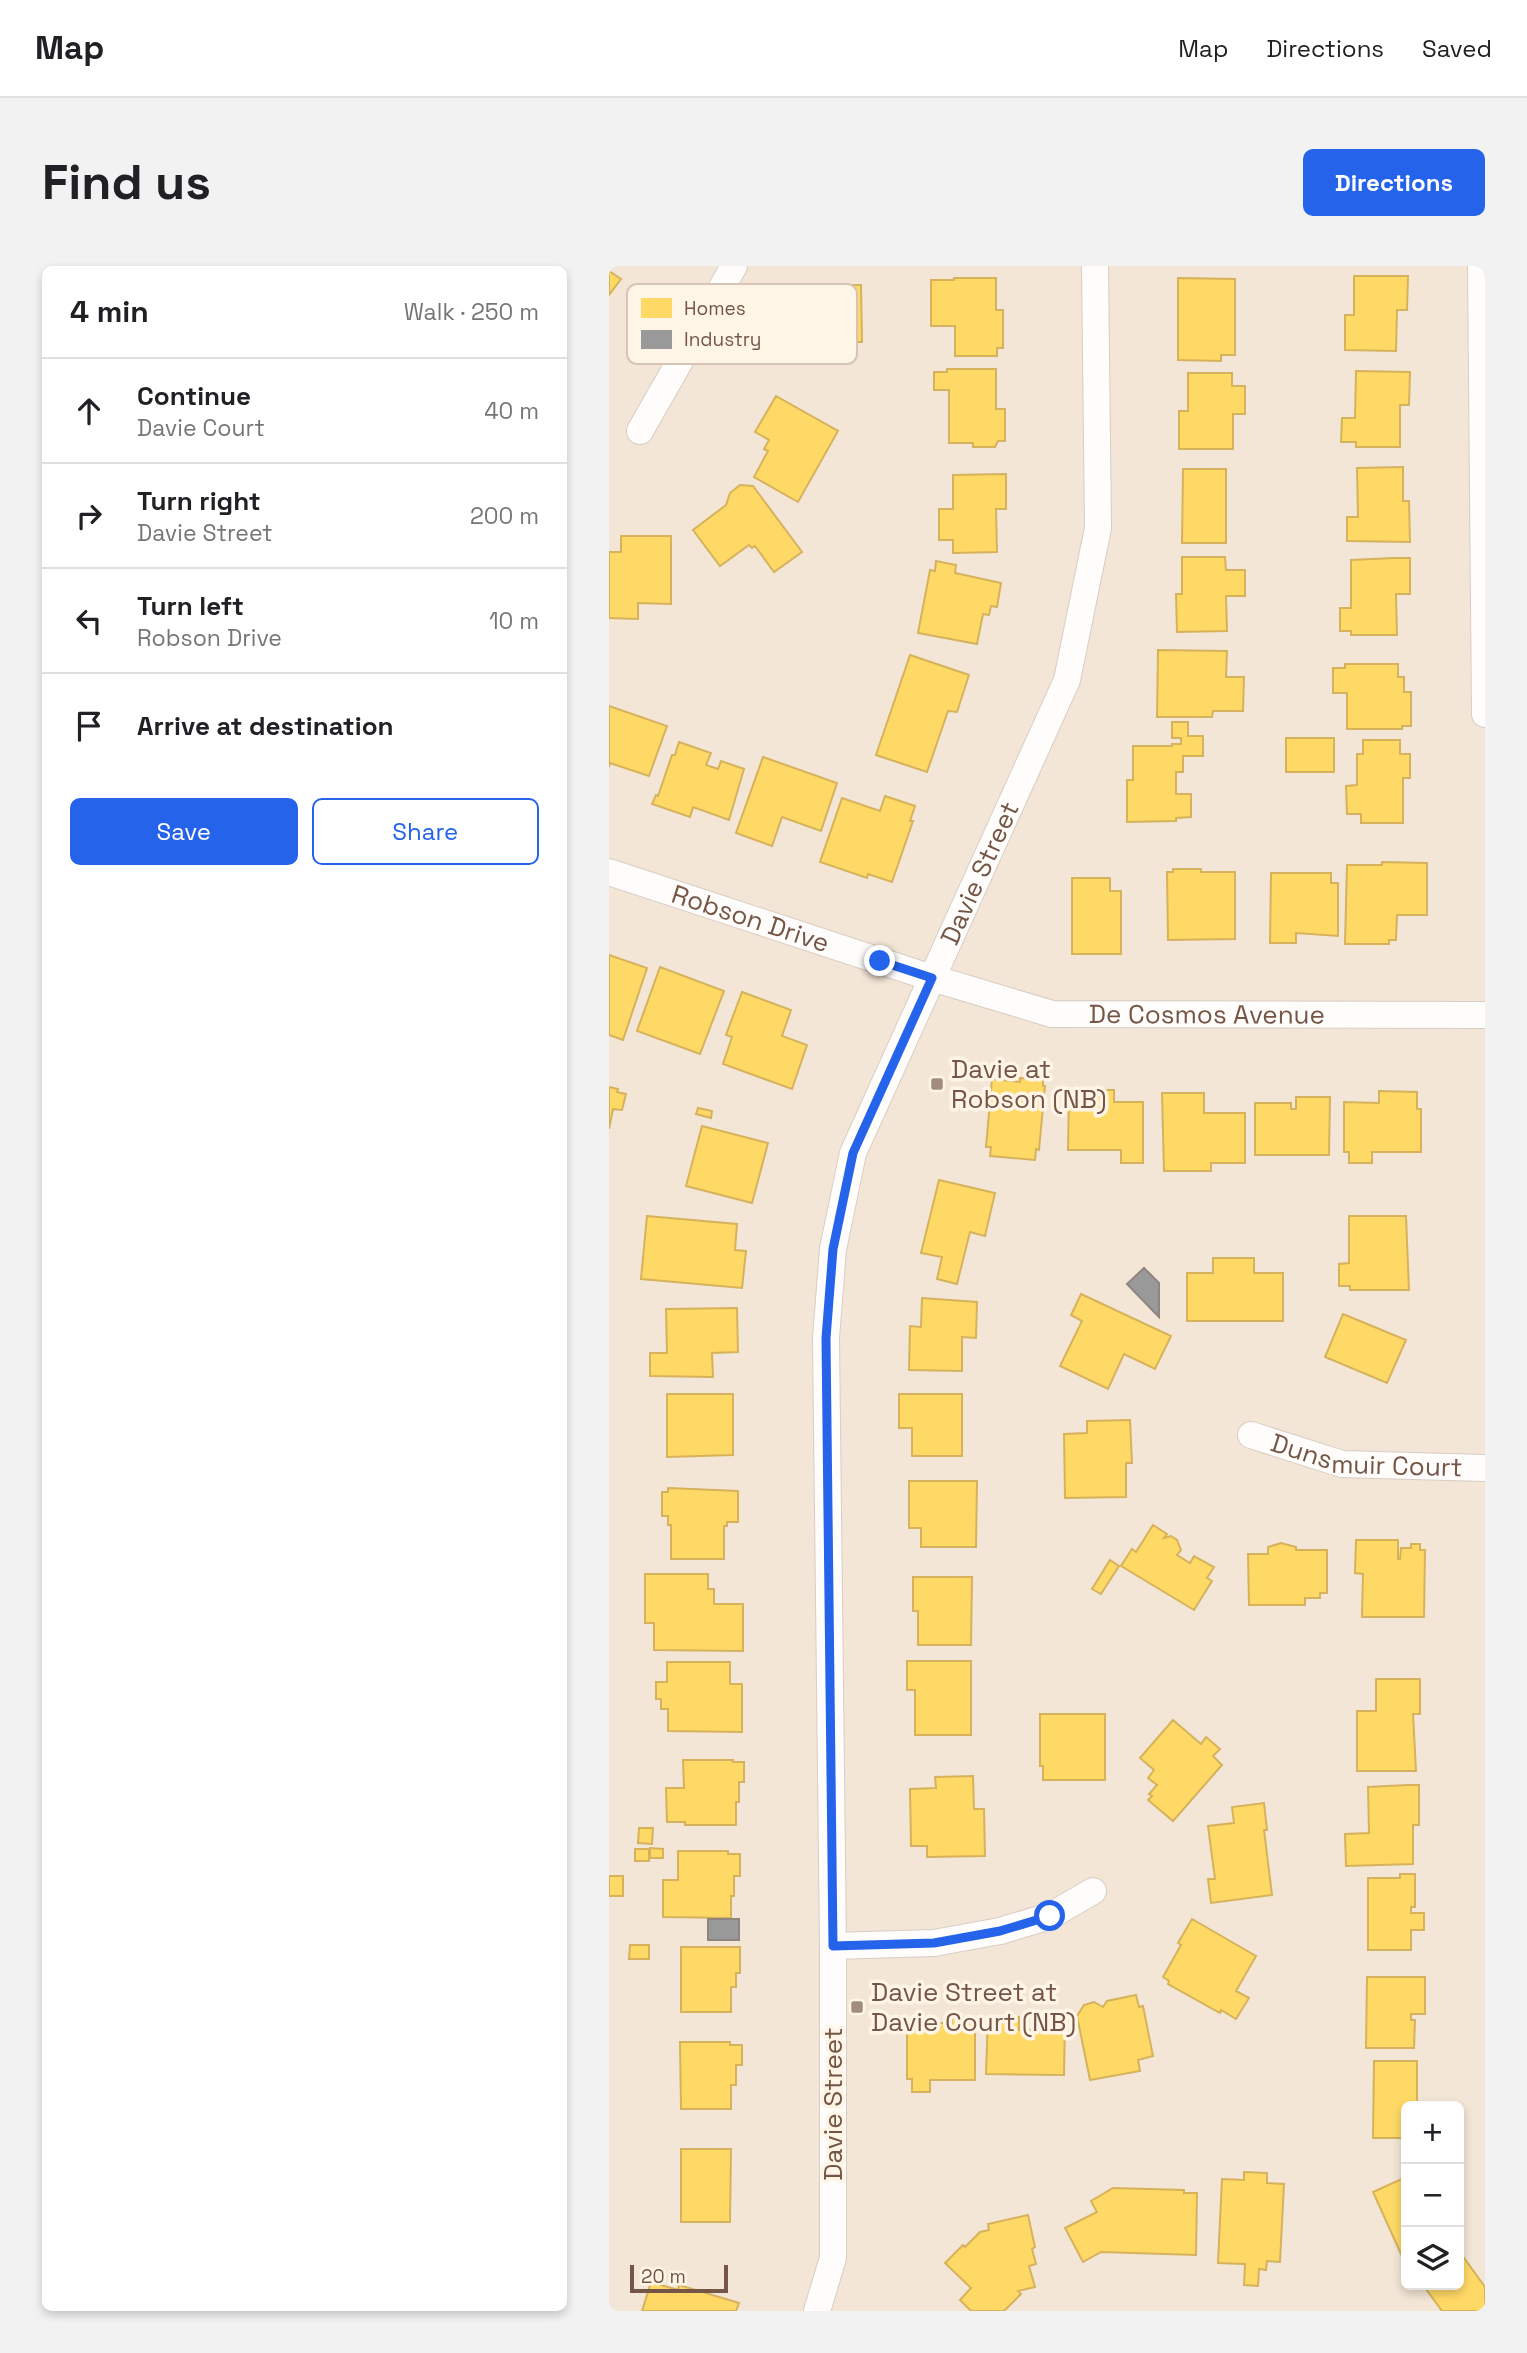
<!DOCTYPE html>
<html lang="en">
<head>
<meta charset="utf-8">
<style>
  :root { --surface:#fff; --page:#f2f2f2; --text:#202124; --muted:#757577; --line:#e0e0e0; --accent:#2563eb }
  body { margin:0; font-family:"Space Grotesk",sans-serif; background:var(--page); color:var(--text) }
  .controls { position:absolute; right:21px; bottom:21px; display:grid; overflow:hidden; border-radius:10px; box-shadow:0 4px 10px #0003 }
  .controls button { width:63px; height:63px; display:grid; place-items:center; padding:0; border:0; border-bottom:2px solid var(--line); background:var(--surface); color:var(--text); font:35px sans-serif }
  .scale { position:absolute; left:21px; bottom:18px; width:98px; box-sizing:border-box; padding-left:7px; border:4px solid #755646; border-top:0; font-size:19px; line-height:24px; white-space:nowrap; color:#755646; -webkit-text-stroke:5px #fff5e7; paint-order:stroke }
  .stop { position:absolute; width:21px; height:21px; margin:-16px; border:5px solid #2563eb; border-radius:50%; background:#fff }
  .stop.end { background:#2563eb; border-color:#fff; box-shadow:0 2px 7px #0008 }
  .list { margin:0; padding:0; list-style:none }
  h2 { display:flex; justify-content:space-between; align-items:center; height:91px; margin:0; padding:0 28px; font-size:30px }
  h2 small { font-size:23px; font-weight:400; color:var(--muted) }
  .list li { display:grid; grid-template-columns:46px 1fr auto; gap:21px; align-items:center; box-sizing:border-box; height:105px; padding:0 28px; border-top:2px solid var(--line) }
  .list b { display:block; font-size:26px; white-space:nowrap }
  .list p { margin:0; font-size:23px; white-space:nowrap; color:var(--muted) }
  .list em { font-size:23px; font-style:normal; color:var(--muted) }
  .actions { display:flex; gap:14px; padding:21px 28px }
  .actions a { flex:1; padding:16px 0; border:2px solid var(--accent); border-radius:10px; text-align:center; font-size:24px; color:var(--accent) }
  .actions .main { background:var(--accent); color:#fff }
  .icon { flex:none; width:38px; height:38px; fill:none; stroke:currentColor; stroke-width:2; stroke-linecap:round; stroke-linejoin:round }
  .map { position:relative; flex:none; width:876px; height:2045px; overflow:hidden; border-radius:10px }
  header { display:flex; align-items:center; gap:42px; box-sizing:border-box; height:98px; padding:0 35px; background:var(--surface); border-bottom:2px solid var(--line) }
  header strong { font-size:33px }
  nav { display:flex; gap:38px; margin-inline-start:auto; font-size:24px }
  .intro { display:flex; align-items:center; justify-content:space-between; box-sizing:border-box; height:168px; padding:0 42px }
  h1 { margin:0; font-size:49px }
  .button { padding:18px 32px; border-radius:10px; background:var(--accent); color:#fff; font-size:24px; font-weight:700 }
  main { display:flex; gap:42px; padding:0 42px }
  aside { flex:1; background:var(--surface); border-radius:10px; box-shadow:0 4px 10px #0003 }
  .map>svg:first-child { display:block }
  .residential { fill:#f3e6d6; fill-rule:evenodd }
  .homes { fill:#ffd966; stroke:#d6b25c; stroke-width:2 }
  .industry { fill:#999; stroke:#8e8580; stroke-width:2 }
  .lines { fill:none; stroke-linecap:round; stroke-linejoin:round }
  .street-casing { stroke:#d8cdc5; stroke-width:28 }
  .street { stroke:#fefdfb; stroke-width:26 }
  .route { stroke:#2563eb; stroke-width:9 }
  .poi-dot { fill:#a28c7e; stroke:#fff5e7; stroke-width:2.5 }
  .labels { text-anchor:middle; stroke-width:7; stroke-linejoin:round; paint-order:stroke }
  .street-label { font-size:26px; fill:#755646; stroke:#fff5e7 }
  .poi-label { font-size:26px; fill:#755646; stroke:#fff5e7; text-anchor:start }
  .key { fill:#fff5e7; stroke:#d6c5b7; stroke-width:2 }
  .key-label { font-size:19px; fill:#755646 }
</style>
</head>
<body>
<header>
<strong>Map</strong>
<nav><a>Map</a><a>Directions</a><a>Saved</a></nav>
</header>
<div class="intro"><h1>Find us</h1><a class="button">Directions</a></div>
<main>
<aside>
<h2>4 min<small>Walk · 250 m</small></h2>
<ul class="list">
<li><svg class="icon" aria-label="ahead" viewBox="0 0 24 24"><path d="M12 20V5M6 11l6-6 6 6"/></svg><div><b>Continue</b><p>Davie Court</p></div><em>40 m</em></li>
<li><svg class="icon" aria-label="right" viewBox="0 0 24 24"><path d="M7 20v-9h11M14 6l5 5-5 5"/></svg><div><b>Turn right</b><p>Davie Street</p></div><em>200 m</em></li>
<li><svg class="icon" aria-label="left" viewBox="0 0 24 24"><path d="M17 20v-9H6M10 6l-5 5 5 5"/></svg><div><b>Turn left</b><p>Robson Drive</p></div><em>10 m</em></li>
<li><svg class="icon" aria-label="arrive" viewBox="0 0 24 24"><path d="M6 21V4h12l-3 4 3 4H6"/></svg><div><b>Arrive at destination</b></div></li>
</ul>
<div class="actions"><a class="main">Save</a><a>Share</a></div>
</aside>
<div class="map">
<svg width="876" height="2045" viewBox="0 0 876 2045">
  <rect width="100%" height="100%" fill="#f7f0e6"/>
  <path class="residential" d="M 0,0 L 876,0 L 876,2045 L 0,2045 ZM 797,1840 L 850,1840 L 850,2019 L 797,2019 Z"/>
  <path class="homes" d="M 0,5 L 12,13 L 0,29 Z
    M 745,10 L 799,10 L 798,44 L 788,44 L 787,85 L 736,84 L 736,49 L 745,49 Z
    M 345,12 L 387,12 L 387,44 L 394,44 L 394,82 L 388,82 L 388,90 L 346,90 L 346,60 L 322,60 L 322,14 L 345,14 Z
    M 569,12 L 626,13 L 626,89 L 612,89 L 612,95 L 569,94 Z
    M 214,19 L 252,19 L 253,76 L 172,76 L 172,31 L 214,31 Z
    M 338,103 L 387,103 L 387,143 L 396,143 L 396,175 L 389,175 L 386,181 L 364,181 L 364,177 L 340,177 L 340,124 L 325,124 L 325,106 L 338,106 Z
    M 747,105 L 801,106 L 800,139 L 791,139 L 791,181 L 747,181 L 747,176 L 732,176 L 733,152 L 746,152 Z
    M 579,107 L 623,107 L 623,120 L 636,120 L 636,148 L 624,148 L 624,183 L 570,183 L 570,145 L 579,145 Z
    M 167,130 L 229,165 L 189,236 L 145,211 L 159,185 L 155,183 L 160,174 L 146,166 Z
    M 794,201 L 794,235 L 800,235 L 801,276 L 738,275 L 738,251 L 749,251 L 748,202 Z
    M 574,203 L 617,203 L 617,277 L 573,277 Z
    M 397,208 L 397,243 L 387,243 L 388,286 L 344,287 L 344,274 L 330,274 L 330,243 L 344,243 L 344,209 Z
    M 131,219 L 144,220 L 193,286 L 165,306 L 146,280 L 143,282 L 140,279 L 111,300 L 84,264 L 117,239 L 121,227 Z
    M 12,270 L 62,270 L 62,338 L 29,337 L 29,353 L 0,352 L 0,286 L 12,286 Z
    M 573,291 L 616,291 L 617,304 L 636,304 L 636,330 L 617,330 L 618,365 L 568,366 L 567,328 L 573,328 Z
    M 785,292 L 801,292 L 801,328 L 787,328 L 788,369 L 742,369 L 742,365 L 731,365 L 731,342 L 742,342 L 742,294 Z
    M 327,295 L 347,299 L 346,307 L 392,317 L 388,341 L 382,340 L 380,349 L 374,348 L 368,378 L 309,367 L 321,304 L 326,305 Z
    M 549,384 L 618,385 L 617,411 L 635,411 L 634,445 L 604,445 L 603,451 L 548,451 Z
    M 301,389 L 360,409 L 348,446 L 339,445 L 318,506 L 267,489 Z
    M 736,398 L 789,398 L 789,411 L 795,411 L 795,426 L 802,426 L 802,460 L 793,460 L 793,463 L 738,463 L 738,427 L 724,427 L 724,402 L 736,402 Z
    M 0,440 L 58,460 L 40,510 L 1,497 L 0,501 Z
    M 563,456 L 579,456 L 579,470 L 594,470 L 594,490 L 574,490 L 574,506 L 567,506 L 567,528 L 582,528 L 582,551 L 567,552 L 567,555 L 518,556 L 518,514 L 524,514 L 524,480 L 563,480 L 563,478 L 572,478 L 572,472 L 563,472 Z
    M 677,472 L 725,472 L 725,506 L 677,506 Z
    M 754,474 L 791,474 L 791,488 L 801,488 L 801,512 L 794,512 L 794,557 L 752,557 L 752,548 L 738,548 L 737,520 L 748,519 L 748,488 L 754,488 Z
    M 70,476 L 102,487 L 97,499 L 109,503 L 112,495 L 135,503 L 120,554 L 84,541 L 81,551 L 43,538 L 47,529 L 49,530 L 63,489 L 66,489 Z
    M 154,491 L 228,517 L 212,565 L 173,551 L 163,580 L 127,567 Z
    M 276,530 L 306,540 L 301,555 L 304,555 L 283,616 L 259,608 L 258,612 L 211,596 L 233,532 L 271,545 Z
    M 773,596 L 818,597 L 818,649 L 788,649 L 787,674 L 780,674 L 780,678 L 736,678 L 738,599 L 773,599 Z
    M 564,603 L 592,603 L 592,606 L 626,606 L 626,673 L 559,674 L 558,606 L 564,606 Z
    M 662,607 L 722,607 L 722,617 L 729,617 L 729,670 L 687,667 L 687,677 L 661,677 Z
    M 463,612 L 501,612 L 501,625 L 512,625 L 512,688 L 463,688 Z
    M 0,689 L 38,702 L 14,774 L 0,769 Z
    M 51,701 L 115,725 L 91,788 L 28,765 Z
    M 133,726 L 182,744 L 173,770 L 198,779 L 183,823 L 114,798 L 123,771 L 117,769 Z
    M 411,812 L 434,814 L 434,820 L 436,820 L 430,884 L 427,883 L 426,894 L 381,890 L 382,881 L 377,881 L 383,813 L 411,816 Z
    M 0,821 L 9,823 L 8,826 L 17,828 L 13,844 L 4,843 L 0,863 Z
    M 492,824 L 505,824 L 505,836 L 534,836 L 534,897 L 512,897 L 512,884 L 459,884 L 460,831 L 492,831 Z
    M 770,825 L 808,826 L 808,843 L 812,843 L 812,886 L 763,886 L 763,897 L 740,897 L 740,886 L 735,886 L 735,836 L 770,837 Z
    M 553,827 L 595,827 L 595,847 L 636,847 L 636,897 L 602,897 L 602,905 L 555,905 Z
    M 687,831 L 721,831 L 720,889 L 646,889 L 646,837 L 682,837 L 682,843 L 687,843 Z
    M 89,842 L 103,845 L 102,852 L 87,848 Z
    M 93,860 L 159,877 L 143,937 L 77,920 Z
    M 330,914 L 386,927 L 376,970 L 361,966 L 348,1018 L 328,1013 L 333,991 L 312,987 Z
    M 38,950 L 128,958 L 126,984 L 137,985 L 133,1022 L 32,1013 Z
    M 740,950 L 797,950 L 800,1024 L 741,1024 L 741,1020 L 730,1020 L 730,998 L 740,997 Z
    M 604,992 L 645,992 L 645,1007 L 674,1007 L 674,1055 L 578,1055 L 578,1007 L 604,1007 Z
    M 472,1028 L 562,1070 L 546,1103 L 515,1088 L 499,1123 L 451,1100 L 473,1055 L 462,1049 Z
    M 313,1032 L 368,1036 L 367,1072 L 353,1071 L 353,1105 L 300,1104 L 301,1060 L 312,1061 Z
    M 128,1042 L 129,1086 L 103,1087 L 104,1111 L 41,1110 L 41,1087 L 58,1087 L 57,1043 Z
    M 734,1048 L 797,1074 L 778,1117 L 716,1091 Z
    M 58,1128 L 124,1128 L 124,1189 L 58,1191 Z
    M 290,1128 L 353,1128 L 353,1190 L 303,1190 L 303,1162 L 290,1162 Z
    M 521,1154 L 523,1197 L 517,1197 L 517,1231 L 456,1232 L 455,1168 L 478,1167 L 478,1155 Z
    M 300,1215 L 368,1215 L 367,1281 L 312,1281 L 312,1262 L 300,1262 Z
    M 59,1222 L 129,1225 L 129,1256 L 118,1256 L 118,1260 L 115,1260 L 115,1293 L 62,1293 L 62,1259 L 59,1259 L 59,1250 L 53,1250 L 53,1226 L 59,1226 Z
    M 544,1259 L 558,1268 L 555,1272 L 562,1270 L 568,1274 L 572,1284 L 568,1289 L 581,1297 L 585,1290 L 605,1301 L 598,1312 L 603,1315 L 585,1344 L 512,1300 L 523,1283 L 527,1286 Z
    M 747,1274 L 789,1274 L 789,1293 L 791,1293 L 792,1282 L 802,1282 L 802,1278 L 811,1278 L 811,1284 L 816,1284 L 815,1351 L 753,1351 L 754,1308 L 746,1307 Z
    M 672,1277 L 687,1281 L 687,1284 L 718,1284 L 718,1327 L 711,1327 L 711,1332 L 696,1332 L 696,1339 L 640,1339 L 639,1288 L 659,1288 L 659,1281 Z
    M 501,1294 L 510,1300 L 492,1328 L 483,1323 Z
    M 36,1308 L 99,1308 L 99,1323 L 105,1323 L 105,1338 L 134,1338 L 134,1385 L 45,1384 L 45,1357 L 36,1357 Z
    M 304,1311 L 363,1311 L 362,1379 L 309,1379 L 309,1345 L 304,1345 Z
    M 298,1395 L 362,1395 L 362,1469 L 306,1469 L 306,1424 L 298,1424 Z
    M 58,1396 L 121,1396 L 121,1418 L 133,1418 L 133,1466 L 59,1465 L 59,1443 L 52,1443 L 52,1433 L 47,1433 L 47,1416 L 58,1416 Z
    M 767,1413 L 811,1413 L 811,1448 L 804,1448 L 807,1505 L 748,1505 L 748,1445 L 767,1445 Z
    M 431,1448 L 496,1448 L 496,1514 L 434,1514 L 434,1500 L 431,1500 Z
    M 564,1454 L 592,1478 L 597,1471 L 611,1483 L 604,1490 L 613,1499 L 564,1555 L 539,1534 L 543,1530 L 540,1528 L 548,1519 L 539,1512 L 545,1504 L 531,1492 Z
    M 74,1494 L 124,1494 L 124,1496 L 135,1496 L 135,1516 L 130,1516 L 130,1536 L 127,1536 L 127,1559 L 76,1559 L 76,1556 L 58,1556 L 57,1522 L 75,1522 Z
    M 364,1510 L 365,1543 L 375,1543 L 376,1590 L 318,1591 L 318,1580 L 302,1580 L 301,1523 L 327,1522 L 326,1511 Z
    M 799,1519 L 810,1519 L 810,1559 L 804,1559 L 804,1598 L 737,1600 L 736,1568 L 760,1567 L 759,1521 Z
    M 655,1537 L 658,1564 L 655,1564 L 663,1629 L 602,1637 L 599,1613 L 606,1613 L 599,1560 L 625,1557 L 623,1541 Z
    M 30,1562 L 44,1562 L 43,1578 L 29,1577 Z
    M 41,1582 L 54,1583 L 54,1592 L 41,1592 Z
    M 26,1583 L 40,1583 L 40,1595 L 26,1595 Z
    M 69,1585 L 119,1585 L 119,1588 L 131,1588 L 131,1610 L 125,1610 L 125,1630 L 122,1630 L 122,1652 L 54,1651 L 54,1614 L 69,1614 Z
    M 791,1608 L 806,1608 L 806,1641 L 802,1641 L 802,1647 L 815,1647 L 815,1664 L 802,1664 L 802,1684 L 759,1684 L 759,1612 L 791,1612 Z
    M 0,1610 L 14,1610 L 14,1630 L 0,1630 Z
    M 583,1653 L 647,1690 L 627,1725 L 640,1732 L 627,1753 L 612,1744 L 611,1747 L 559,1718 L 560,1715 L 554,1711 L 572,1679 L 569,1677 Z
    M 21,1679 L 40,1679 L 40,1693 L 20,1693 Z
    M 72,1681 L 131,1681 L 131,1707 L 127,1707 L 127,1721 L 122,1721 L 122,1746 L 72,1746 Z
    M 758,1711 L 816,1711 L 816,1748 L 802,1748 L 802,1754 L 806,1754 L 805,1782 L 757,1782 Z
    M 527,1729 L 530,1741 L 534,1740 L 544,1790 L 529,1794 L 531,1805 L 481,1814 L 468,1750 L 475,1739 L 485,1736 L 494,1741 L 498,1735 Z
    M 343,1751 L 366,1751 L 366,1814 L 321,1814 L 321,1826 L 303,1826 L 303,1813 L 298,1813 L 298,1761 L 323,1761 L 323,1757 L 343,1757 Z
    M 379,1751 L 410,1751 L 410,1764 L 426,1764 L 426,1756 L 456,1757 L 455,1809 L 377,1808 Z
    M 71,1776 L 121,1776 L 121,1779 L 133,1779 L 133,1799 L 127,1799 L 127,1819 L 122,1819 L 122,1843 L 72,1843 Z
    M 765,1795 L 808,1795 L 808,1836 L 817,1836 L 817,1840 L 797,1840 L 797,1872 L 764,1872 Z
    M 72,1883 L 122,1883 L 121,1956 L 72,1956 Z
    M 635,1906 L 658,1907 L 658,1917 L 675,1918 L 671,1996 L 658,1995 L 657,2004 L 650,2003 L 649,2020 L 635,2019 L 636,1998 L 609,1997 L 613,1913 L 635,1914 Z
    M 797,1911 L 797,1985 L 792,1988 L 764,1926 Z
    M 504,1922 L 575,1924 L 575,1927 L 588,1927 L 587,1989 L 492,1986 L 474,1996 L 456,1962 L 488,1946 L 482,1935 Z
    M 419,1949 L 426,1981 L 423,1983 L 427,1998 L 420,2000 L 426,2021 L 409,2025 L 412,2028 L 395,2045 L 362,2045 L 351,2034 L 362,2022 L 336,1997 L 354,1979 L 356,1981 L 371,1966 L 380,1964 L 379,1958 Z
    M 850,1985 L 876,2021 L 876,2045 L 833,2045 L 814,2019 L 850,2019 Z
    M 42,2016 L 69,2024 L 70,2019 L 130,2037 L 127,2045 L 33,2045 Z"/>
  <path class="industry" d="M 535,1002 L 550,1017 L 550,1051 L 518,1018 Z
    M 99,1653 L 130,1653 L 130,1674 L 99,1674 Z"/>
  <g class="lines">
    <defs>
      <g id="street">
        <path d="M 872,0 L 876,448"/>
        <path d="M 31,165 L 125,0"/>
        <path id="s1" d="M 0,606 L 323,712 L 443,748 L 876,749"/>
        <path id="s2" d="M 642,1169 L 733,1198 L 876,1202"/>
        <path d="M 224,1680 L 325,1677 L 391,1665 L 441,1650 L 484,1625"/>
        <path id="s3" d="M 208,2045 L 224,1992 L 224,1680 L 217,1072 L 224,983 L 244,887 L 458,414 L 489,262 L 486,0"/>
      </g>
    </defs>
    <use href="#street" class="street-casing"/>
    <use href="#street" class="street"/>
  </g>
  <g class="lines">
    <path class="route" d="M 271,695 L 323,712 L 244,887 L 224,983 L 217,1072 L 224,1680 L 325,1677 L 391,1665 L 441,1650"/>
  </g>
  <g class="poi-dot">
    <rect x="321" y="811" width="14" height="14" rx="3.5"/>
    <rect x="241" y="1734" width="14" height="14" rx="3.5"/>
  </g>
  <g class="labels">
    <g class="street-label">
      <text dy="9" stroke="none"><textPath href="#s3" startOffset="1470">Davie Street</textPath></text>
      <text dy="9" stroke="none"><textPath href="#s1" startOffset="149">Robson Drive</textPath></text>
      <text dy="9" stroke="none"><textPath href="#s1" startOffset="620">De Cosmos Avenue</textPath></text>
      <text dy="9" stroke="none"><textPath href="#s2" startOffset="119">Dunsmuir Court</textPath></text>
      <text transform="translate(224 1838) rotate(-90)" y="9">Davie Street</text>
    </g>
    <g class="poi-label">
      <text x="342" y="812">Davie at<tspan x="342" dy="30">Robson (NB)</tspan></text>
      <text x="262" y="1735">Davie Street at<tspan x="262" dy="30">Davie Court (NB)</tspan></text>
    </g>
  </g>
  <rect x="18" y="18" width="230" height="80" rx="10" class="key"/>
  <rect x="32" y="32" width="31" height="20" fill="#ffd966"/>
  <rect x="32" y="64" width="31" height="19" fill="#999"/>
  <g class="key-label">
    <text x="75" y="49">Homes</text>
    <text x="75" y="80">Industry</text>
  </g>
</svg>
<div class="controls">
<button>+</button>
<button>−</button>
<button><svg class="icon" aria-label="layers" viewBox="0 0 24 24"><path d="M12 4l9 5-9 5-9-5zM3 14l9 5 9-5"/></svg></button>
</div>
<div class="scale">20 m</div>
<div class="stop" style="left:441px;top:1650px"></div>
<div class="stop end" style="left:271px;top:695px"></div>
</div>
</main>
</body>
</html>
